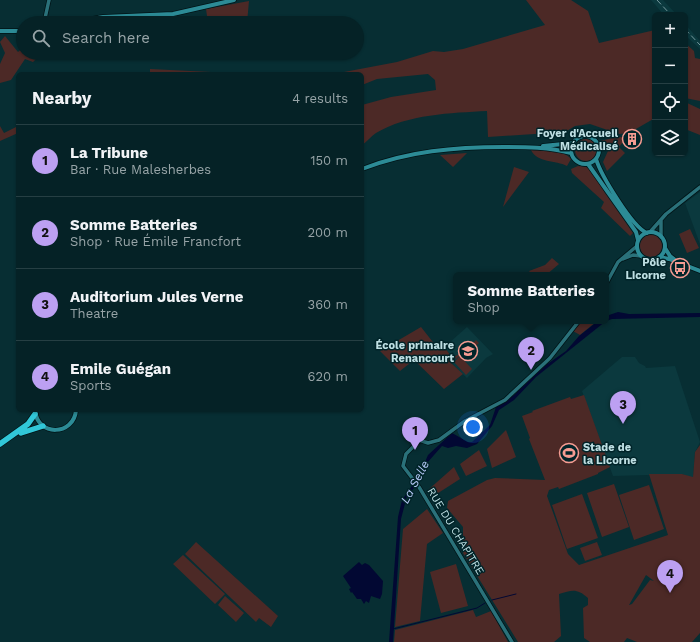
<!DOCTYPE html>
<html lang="en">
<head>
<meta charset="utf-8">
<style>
  :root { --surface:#052226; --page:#132f32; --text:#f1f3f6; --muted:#97a4a7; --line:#263f43; --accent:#bca0f2 }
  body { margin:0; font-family:"Work Sans",sans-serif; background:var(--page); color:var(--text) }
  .controls { position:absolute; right:12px; top:12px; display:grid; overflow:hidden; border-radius:6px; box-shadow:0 1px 3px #0004 }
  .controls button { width:36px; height:36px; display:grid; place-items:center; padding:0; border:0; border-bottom:1px solid var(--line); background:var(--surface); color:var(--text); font:20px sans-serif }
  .you { position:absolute; left:473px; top:427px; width:14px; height:14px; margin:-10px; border:3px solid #fff; border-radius:50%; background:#1a73e8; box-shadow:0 0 0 6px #1a73e833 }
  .badge { display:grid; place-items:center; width:26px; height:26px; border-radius:50%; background:var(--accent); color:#111; font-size:13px; font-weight:700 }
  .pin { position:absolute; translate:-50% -33px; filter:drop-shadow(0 1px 2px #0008) }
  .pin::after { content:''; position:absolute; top:21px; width:14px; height:12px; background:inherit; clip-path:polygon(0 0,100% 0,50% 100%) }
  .popup { position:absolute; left:453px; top:272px; width:156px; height:52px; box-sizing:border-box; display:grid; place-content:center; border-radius:6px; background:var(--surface); filter:drop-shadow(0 1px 3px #0005); font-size:13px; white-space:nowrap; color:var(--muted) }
  .popup b { font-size:15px; color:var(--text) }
  .popup::after { content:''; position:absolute; left:50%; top:100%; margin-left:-8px; border:8px solid transparent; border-top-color:var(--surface) }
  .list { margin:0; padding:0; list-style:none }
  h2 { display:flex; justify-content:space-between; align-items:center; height:52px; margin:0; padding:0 16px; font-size:17px }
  h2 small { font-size:13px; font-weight:400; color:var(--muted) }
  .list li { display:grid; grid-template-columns:26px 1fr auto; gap:12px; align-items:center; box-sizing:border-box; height:72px; padding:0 16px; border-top:1px solid var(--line) }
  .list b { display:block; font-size:15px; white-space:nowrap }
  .list p { margin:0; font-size:13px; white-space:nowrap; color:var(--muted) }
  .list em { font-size:13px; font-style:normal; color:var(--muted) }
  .icon { flex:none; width:22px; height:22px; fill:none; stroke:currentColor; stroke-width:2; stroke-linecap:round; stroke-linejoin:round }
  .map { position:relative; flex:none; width:700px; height:642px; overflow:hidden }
  .search { position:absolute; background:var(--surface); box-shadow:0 1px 3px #0004; left:16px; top:16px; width:348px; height:44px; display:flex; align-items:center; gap:10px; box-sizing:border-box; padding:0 14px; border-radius:22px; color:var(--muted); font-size:15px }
  .panel { position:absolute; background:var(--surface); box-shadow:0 1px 3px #0004; left:16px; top:72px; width:348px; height:340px; border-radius:6px }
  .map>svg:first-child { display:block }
  .built { fill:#0b393e }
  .green { fill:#4c2926; fill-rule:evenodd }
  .water { fill:#020833 }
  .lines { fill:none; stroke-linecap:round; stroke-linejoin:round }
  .stream { stroke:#020833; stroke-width:1 }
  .tertiary-casing { stroke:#011417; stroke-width:5 }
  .secondary-casing { stroke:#011417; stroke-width:5.5 }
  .motorway-casing { stroke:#011417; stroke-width:7 }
  .tertiary { stroke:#2a717a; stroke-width:3.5 }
  .secondary { stroke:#2c8b96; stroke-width:4 }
  .motorway { stroke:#31c7d8; stroke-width:5.5 }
  .rail { stroke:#779a9f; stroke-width:1; stroke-dasharray:6 3; stroke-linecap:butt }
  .labels { text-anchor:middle; stroke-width:3; stroke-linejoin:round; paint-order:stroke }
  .poi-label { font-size:11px; font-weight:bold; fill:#bedfe3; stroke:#002429; text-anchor:end }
  .street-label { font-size:11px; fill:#bedfe3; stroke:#002429 }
  .water-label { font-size:12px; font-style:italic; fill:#b6c9f7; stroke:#002429 }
</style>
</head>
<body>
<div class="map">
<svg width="700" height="642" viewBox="0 0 700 642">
  <rect width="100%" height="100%" fill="#072e33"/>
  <path class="built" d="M 651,0 L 663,0 L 677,15 L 664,15 Z
    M 685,24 L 700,41 L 700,49 L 685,35 Z
    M 700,192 L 700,244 L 685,203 Z
    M 467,327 L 493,354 L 486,358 L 467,378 L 451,363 L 454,360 L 442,344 L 446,341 L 449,343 Z
    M 622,357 L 635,357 L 639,363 L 645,366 L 646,368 L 675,366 L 700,442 L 695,452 L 693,478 L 682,474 L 613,476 L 582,391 Z"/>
  <path class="green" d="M 526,0 L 571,0 L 588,11 L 599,43 L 655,30 L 655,118 L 629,133 L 619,134 L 590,124 L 575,126 L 565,132 L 488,137 L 487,111 C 451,113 408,114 376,133 C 371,136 367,142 362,145 L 362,105 L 391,97 L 436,90 L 435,80 L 428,74 L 377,79 L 362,85 L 362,74 L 344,74 L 344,72 L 397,62 L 433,51 L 444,52 L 463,49 L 545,25 Z
    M 249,1 L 247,23 L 208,23 L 206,9 Z
    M 5,36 L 18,52 L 23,47 L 23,53 L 47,53 L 46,57 L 39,56 L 33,62 L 25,59 L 11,80 L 0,83 L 0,64 L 5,53 L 0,42 Z
    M 685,43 L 694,51 L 695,58 L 700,59 L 700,101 L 685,98 Z
    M 150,69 L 252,74 L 150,74 Z
    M 685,102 L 700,109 L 700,135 L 685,129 Z
    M 0,126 L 4,133 L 18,126 L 18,133 L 0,141 Z
    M 617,137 L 627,137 L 619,147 L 625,153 L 607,171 L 603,162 L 608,151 L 603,151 L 600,141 Z
    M575 150a11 11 0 1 1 22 0a11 11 0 1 1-22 0Z
    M 531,150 C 543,151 563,149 571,159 L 567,166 C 556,160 537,163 531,150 Z
    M 467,153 L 453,167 L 440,155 Z
    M 578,166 L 586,167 L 592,171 L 605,193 L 633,233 L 630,236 L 601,208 L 604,202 L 572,173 L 571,169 Z
    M 514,167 L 529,172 L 503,207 Z
    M 690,229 L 699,248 L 687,253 L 679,234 Z
    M640 246a11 11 0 1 1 22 0a11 11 0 1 1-22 0Z
    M 552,258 L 559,264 L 546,275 L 532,275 L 529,271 L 545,265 Z
    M 581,321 L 597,321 L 580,335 L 573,331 Z
    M 421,327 L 436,346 L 440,342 L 442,344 L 454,360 L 451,363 L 463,374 L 444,389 L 414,360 L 400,371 L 380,351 Z
    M 476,340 L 479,343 L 463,357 L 460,355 L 456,359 L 452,354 L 455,356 L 463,353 Z
    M 460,356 L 472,369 L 466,375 L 454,362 Z
    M 584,395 L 610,467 L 598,473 L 598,474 L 559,489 L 558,487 L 549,490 L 547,496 L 568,554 L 579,565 L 668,535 L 649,474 L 682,474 L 693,477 L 695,452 L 700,445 L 700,633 L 692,642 L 637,642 L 627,638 L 624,642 L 590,642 L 584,638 L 583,608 L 588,605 L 588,598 C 577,588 572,590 559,594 L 561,636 L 554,642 L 518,642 L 463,553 L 463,527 L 447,508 L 448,501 L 487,480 L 495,478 L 545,480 L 529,439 L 530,438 L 522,416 L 533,412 L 532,411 L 570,397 L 571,399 ZM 646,575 L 654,581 L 650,580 L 632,604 L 629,605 Z
    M 506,430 L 516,457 L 492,468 L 487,449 Z
    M 479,450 L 487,466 L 466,476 L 460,464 Z
    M 454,467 L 460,479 L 432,497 L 428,490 Z
    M 614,484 L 629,527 L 602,537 L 587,493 Z
    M 649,485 L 664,529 L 634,540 L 619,495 Z
    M 582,494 L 598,538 L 567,549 L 552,505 Z
    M 427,509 L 443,533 L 427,544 L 420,621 L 395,627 L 403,529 Z
    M 196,542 L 278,616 L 271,627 L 259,618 L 256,622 L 185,554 Z
    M 597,542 L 602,555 L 585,561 L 580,548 Z
    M 183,555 L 225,594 L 215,604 L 173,564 Z
    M 456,564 L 468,606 L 441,613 L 430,572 Z
    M 225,596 L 244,613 L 236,622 L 218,605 Z
    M 473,610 L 476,617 L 491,611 L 508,642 L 394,642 L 395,630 Z"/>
  <path class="water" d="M 618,312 L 629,314 L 700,313 L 700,317 L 612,319 L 606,321 L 606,316 Z
    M 598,321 L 606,321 L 536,377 L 514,400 L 499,410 L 492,426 L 477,444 L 467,448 L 456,446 L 448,448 L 442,446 L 427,463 L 419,483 L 417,481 L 428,455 L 452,433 L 468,442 L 472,442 L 490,425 L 496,407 L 514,395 L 546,365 L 566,351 L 579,336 Z
    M 414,483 L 416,486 L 407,496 L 401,519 L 393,642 L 389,642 L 398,517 L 402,500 Z
    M 359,562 L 362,565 L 365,563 L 369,565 L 383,581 L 382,594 L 380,599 L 371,596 L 369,603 L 366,601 L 364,604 L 361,599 L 357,599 L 352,592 L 351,593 L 349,589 L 351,588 L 343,576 Z"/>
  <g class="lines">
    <path class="stream" d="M 492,600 L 516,594
      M 393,629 L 477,608 L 485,603"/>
    <defs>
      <path id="tertiary" d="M 44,23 L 49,0
        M 650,232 L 666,214 L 700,187
        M 661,237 L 661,220
        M 623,259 L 633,255 L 641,256
        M 606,284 L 618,262 L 637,246
        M 419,441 L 406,454 L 403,466 L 419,487 L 512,642
        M 414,442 L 416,439 L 428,443 L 439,440 L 465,421 L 505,400 L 550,358 L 579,321"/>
      <path id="secondary" d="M 70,23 L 103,17 L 173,14 L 234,0
        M 0,31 L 23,31
        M571 150a14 14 0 1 1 28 0a14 14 0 1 1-28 0Z
        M 543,146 L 573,143
        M 596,159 C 601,175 632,227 647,233
        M 588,164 L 636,232 L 638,240
        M 362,169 C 408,151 455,147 504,147 C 526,147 549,147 571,153
        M637 246a14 14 0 1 1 28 0a14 14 0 1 1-28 0Z
        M 665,248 L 670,256 L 674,259
        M 659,257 L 669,259 L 700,271
        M 35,410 C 37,437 74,436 76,410"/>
      <path id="motorway" d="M 21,433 L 43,426
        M 0,444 L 28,424 L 35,414"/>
    </defs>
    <use href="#tertiary" class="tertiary-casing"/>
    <use href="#secondary" class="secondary-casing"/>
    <use href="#motorway" class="motorway-casing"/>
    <use href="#tertiary" class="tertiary"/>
    <use href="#secondary" class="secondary"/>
    <use href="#motorway" class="motorway"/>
    <path class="rail" d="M 657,0 L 671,15
      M 685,29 L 700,45"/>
  </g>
  <defs>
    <symbol id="building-ring" viewBox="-11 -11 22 22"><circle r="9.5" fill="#002429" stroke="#f59c92" stroke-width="1.5"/><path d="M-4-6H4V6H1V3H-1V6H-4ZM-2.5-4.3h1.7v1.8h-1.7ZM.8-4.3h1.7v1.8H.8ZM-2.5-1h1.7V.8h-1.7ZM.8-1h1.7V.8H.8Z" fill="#f59c92"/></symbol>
    <symbol id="bus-ring" viewBox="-11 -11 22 22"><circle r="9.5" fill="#002429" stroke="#f59c92" stroke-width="1.5"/><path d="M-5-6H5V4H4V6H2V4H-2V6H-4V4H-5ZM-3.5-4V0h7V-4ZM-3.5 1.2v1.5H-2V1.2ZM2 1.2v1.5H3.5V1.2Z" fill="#f59c92"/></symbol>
    <symbol id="school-ring" viewBox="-11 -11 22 22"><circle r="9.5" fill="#002429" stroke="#f59c92" stroke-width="1.5"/><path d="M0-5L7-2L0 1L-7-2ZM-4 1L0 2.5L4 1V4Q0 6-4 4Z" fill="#f59c92"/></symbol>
    <symbol id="stadium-ring" viewBox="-11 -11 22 22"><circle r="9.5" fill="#002429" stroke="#f59c92" stroke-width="1.5"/><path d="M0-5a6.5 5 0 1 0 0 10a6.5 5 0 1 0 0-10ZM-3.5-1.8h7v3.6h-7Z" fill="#f59c92"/></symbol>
  </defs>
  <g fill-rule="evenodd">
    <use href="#building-ring" x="621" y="128" width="22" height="22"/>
    <use href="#bus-ring" x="669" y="257" width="22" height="22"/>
    <use href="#school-ring" x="457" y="340" width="22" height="22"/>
    <use href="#stadium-ring" x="558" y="442" width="22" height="22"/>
  </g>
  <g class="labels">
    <g class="poi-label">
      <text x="618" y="137">Foyer d'Accueil<tspan x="618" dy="13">Médicalisé</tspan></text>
      <text x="666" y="266">Pôle<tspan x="666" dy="13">Licorne</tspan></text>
      <text x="454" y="349">École primaire<tspan x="454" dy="13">Renancourt</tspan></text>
      <text x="583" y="451" text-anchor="start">Stade de<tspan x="583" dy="13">la Licorne</tspan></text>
    </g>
    <g class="street-label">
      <text transform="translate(456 531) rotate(59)" y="4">RUE DU CHAPITRE</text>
    </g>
    <g class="water-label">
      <text transform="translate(415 482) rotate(-62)" y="4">La Selle</text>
    </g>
  </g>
</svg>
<div class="controls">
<button>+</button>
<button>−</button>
<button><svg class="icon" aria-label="locate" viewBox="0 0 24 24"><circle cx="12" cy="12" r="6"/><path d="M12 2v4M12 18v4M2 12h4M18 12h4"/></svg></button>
<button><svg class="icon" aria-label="layers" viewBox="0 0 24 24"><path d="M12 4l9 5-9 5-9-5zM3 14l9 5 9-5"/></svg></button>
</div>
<div class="you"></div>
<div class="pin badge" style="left:415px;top:450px">1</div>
<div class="pin badge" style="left:531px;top:370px">2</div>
<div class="popup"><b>Somme Batteries</b>Shop</div>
<div class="pin badge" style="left:623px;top:424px">3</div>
<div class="pin badge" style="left:670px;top:593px">4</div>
<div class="search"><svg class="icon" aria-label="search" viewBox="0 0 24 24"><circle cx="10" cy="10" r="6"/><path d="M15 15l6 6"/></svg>Search here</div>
<section class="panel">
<h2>Nearby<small>4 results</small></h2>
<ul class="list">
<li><span class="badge">1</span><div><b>La Tribune</b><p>Bar · Rue Malesherbes</p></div><em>150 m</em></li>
<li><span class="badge">2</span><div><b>Somme Batteries</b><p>Shop · Rue Émile Francfort</p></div><em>200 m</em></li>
<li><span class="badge">3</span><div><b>Auditorium Jules Verne</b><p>Theatre</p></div><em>360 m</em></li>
<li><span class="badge">4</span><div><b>Emile Guégan</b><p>Sports</p></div><em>620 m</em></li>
</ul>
</section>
</div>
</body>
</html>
